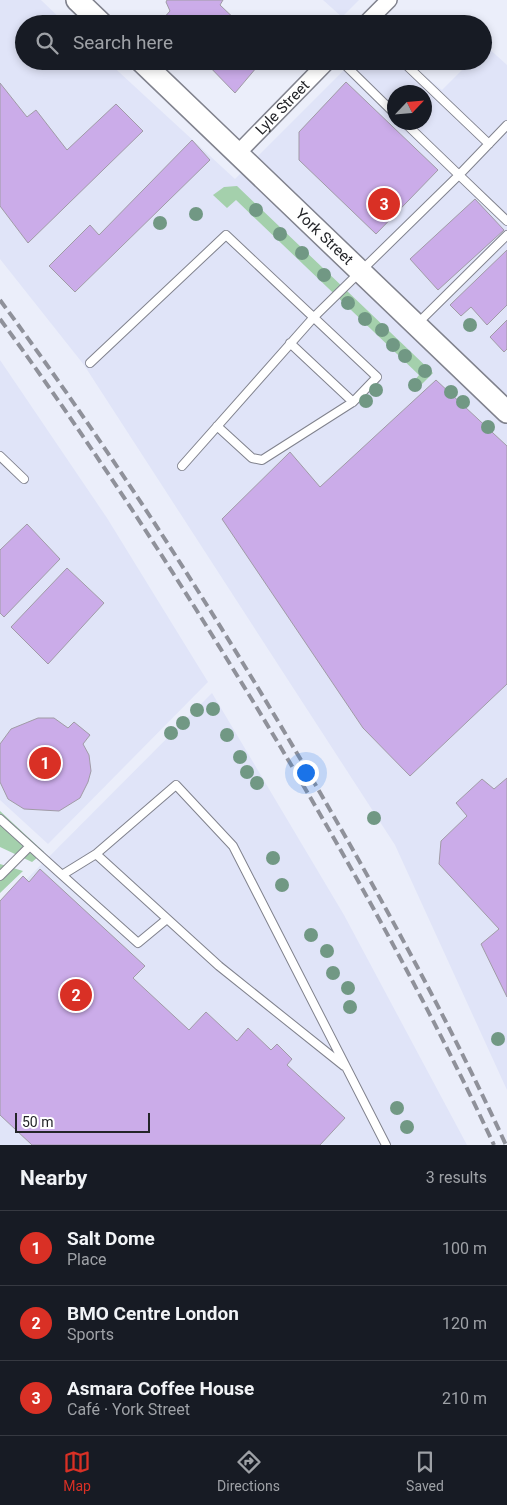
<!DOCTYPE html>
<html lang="en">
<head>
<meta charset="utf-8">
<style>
  :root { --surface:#171b24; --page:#20242c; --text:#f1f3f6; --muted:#9ea1a6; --line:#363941; --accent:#d93025 }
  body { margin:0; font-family:Roboto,sans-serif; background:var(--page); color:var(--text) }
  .compass { position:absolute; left:387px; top:85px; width:45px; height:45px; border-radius:50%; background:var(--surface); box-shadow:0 2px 8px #0003; rotate:64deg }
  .scale { position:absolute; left:15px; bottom:12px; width:135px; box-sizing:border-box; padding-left:5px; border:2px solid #242529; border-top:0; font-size:14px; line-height:18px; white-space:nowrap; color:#242529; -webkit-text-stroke:4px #fff; paint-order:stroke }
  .you { position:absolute; left:305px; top:772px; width:18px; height:18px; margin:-12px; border:4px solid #fff; border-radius:50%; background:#1a73e8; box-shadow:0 0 0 8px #1a73e833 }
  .badge { display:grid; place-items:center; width:32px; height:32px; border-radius:50%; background:var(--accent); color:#fff; font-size:16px; font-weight:700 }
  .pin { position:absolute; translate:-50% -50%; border:2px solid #fff; box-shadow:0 1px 5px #0006 }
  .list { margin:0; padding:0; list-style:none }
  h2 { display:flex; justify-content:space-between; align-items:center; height:65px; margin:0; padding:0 20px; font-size:21px }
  h2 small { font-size:16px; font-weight:400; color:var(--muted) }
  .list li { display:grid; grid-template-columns:32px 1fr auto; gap:15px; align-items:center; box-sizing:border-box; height:75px; padding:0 20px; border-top:1px solid var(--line) }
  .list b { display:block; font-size:19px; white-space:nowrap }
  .list p { margin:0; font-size:16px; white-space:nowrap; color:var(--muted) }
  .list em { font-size:16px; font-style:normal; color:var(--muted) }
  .icon { flex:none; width:28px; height:28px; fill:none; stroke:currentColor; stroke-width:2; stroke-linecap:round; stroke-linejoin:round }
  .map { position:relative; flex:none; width:507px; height:1145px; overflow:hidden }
  .search { position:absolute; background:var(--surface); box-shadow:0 2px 8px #0003; left:15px; right:15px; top:15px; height:55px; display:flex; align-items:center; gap:12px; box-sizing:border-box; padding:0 18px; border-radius:28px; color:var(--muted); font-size:19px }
  .sheet { height:290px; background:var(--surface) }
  nav { display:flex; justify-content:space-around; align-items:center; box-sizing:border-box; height:70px; border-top:1px solid var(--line); background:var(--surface); font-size:14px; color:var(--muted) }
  nav a { display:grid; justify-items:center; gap:2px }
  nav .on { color:var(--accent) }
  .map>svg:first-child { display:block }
  .built { fill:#e0e4f8; fill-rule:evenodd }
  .green { fill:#a4d0ac }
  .building { fill:#cbace9; stroke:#a09ba6 }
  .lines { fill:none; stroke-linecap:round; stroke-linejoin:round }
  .service-casing { stroke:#80828d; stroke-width:10 }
  .minor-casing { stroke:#80828d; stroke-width:18 }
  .secondary-casing { stroke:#80828d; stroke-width:24 }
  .service { stroke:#fff; stroke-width:8 }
  .minor { stroke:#fff; stroke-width:15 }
  .secondary { stroke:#fff; stroke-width:21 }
  .rail { stroke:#8f919a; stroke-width:4; stroke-dasharray:10 5; stroke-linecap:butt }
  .tree { fill:#719884 }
  .labels { text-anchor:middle; stroke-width:4.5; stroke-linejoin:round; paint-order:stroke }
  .street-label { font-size:15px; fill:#242529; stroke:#fff }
</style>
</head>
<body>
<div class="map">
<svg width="507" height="1145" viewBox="0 0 507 1145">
  <rect width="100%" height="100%" fill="#ebeefa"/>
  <path class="built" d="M 0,0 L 41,0 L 66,24 L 24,24 L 24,61 L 107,61 L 235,179 L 353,61 L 407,61 L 442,90 L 471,61 L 483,61 L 483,49 L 486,46 L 507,65 L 507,1090 L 395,845 L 84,365 L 0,259 ZM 394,92 L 424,92 L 424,122 L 394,122 Z
    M 323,0 L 359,0 L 342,17 Z
    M 0,360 L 107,518 L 208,682 L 48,844 L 0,800 Z
    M 212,693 L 344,915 L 467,1145 L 0,1145 L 0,906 Z"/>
  <path class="green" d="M 237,186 L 433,373 L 417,389 L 410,386 L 419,375 L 236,200 L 227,208 L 213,195 L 224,187 Z
    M 0,811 L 44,852 L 32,862 L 0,847 Z
    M 0,864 L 23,871 L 0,893 Z"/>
  <path class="building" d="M 167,0 L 223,0 L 220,5 L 240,24 L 166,24 L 162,20 L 170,11 L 166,2 Z
    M 204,61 L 262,61 L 235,93 Z
    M 346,82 L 438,170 L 376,234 L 299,160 L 299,132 Z
    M 0,83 L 27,117 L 36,110 L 67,150 L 116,104 L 143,131 L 28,243 L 0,206 Z
    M 192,140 L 210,160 L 75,292 L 49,266 L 90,225 L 99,235 Z
    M 475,199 L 504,230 L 438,290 L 410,259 Z
    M 507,250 L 507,305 L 487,325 L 471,307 L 461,316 L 450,305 Z
    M 507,320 L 507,349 L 504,352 L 490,337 Z
    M 436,380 L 507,446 L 507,684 L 410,776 L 363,728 L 222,519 L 290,452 L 320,487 Z
    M 27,524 L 60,559 L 4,617 L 0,613 L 0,550 Z
    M 67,568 L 104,603 L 48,664 L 11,627 Z
    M 38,718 L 54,718 L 68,728 L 74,722 L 90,735 L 83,744 L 89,755 L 91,771 L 88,782 L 80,798 L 59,811 L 24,809 L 8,799 L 0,782 L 0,744 L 11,729 Z
    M 507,778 L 507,997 L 481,944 L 499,929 L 439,864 L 441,841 L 467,816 L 456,803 L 482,779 L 494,789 Z
    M 40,869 L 145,966 L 133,978 L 189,1030 L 206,1012 L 237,1041 L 248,1028 L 271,1050 L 277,1044 L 292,1059 L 287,1065 L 345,1118 L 320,1145 L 32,1145 L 0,1115 L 0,901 L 23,876 L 29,882 Z"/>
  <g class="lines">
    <defs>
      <path id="service" d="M 341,61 L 394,113
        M 402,61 L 489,144
        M 507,125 L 459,175 L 507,221
        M 418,323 L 507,235
        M 290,343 L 353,402
        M 90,363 L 226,235 L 377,377 L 353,402 L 262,460 L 252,458 L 217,426
        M 0,456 L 24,479
        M 182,466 L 314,317 L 459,175 L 404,122
        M 0,819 L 62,875 L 96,854
        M 62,875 L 138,943 L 167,919
        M 0,876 L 30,846
        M 344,1066 L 219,966 L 96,854 L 176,785 L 233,846 L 386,1145"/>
      <g id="minor">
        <path d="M 365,24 L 389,0"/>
        <path id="s1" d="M 237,154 L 328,61"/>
      </g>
      <g id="secondary">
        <path d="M 77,0 L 102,24"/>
        <path id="s2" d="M 141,61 L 507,412"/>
      </g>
    </defs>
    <use href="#service" class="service-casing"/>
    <use href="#minor" class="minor-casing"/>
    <use href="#secondary" class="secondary-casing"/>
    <use href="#service" class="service"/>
    <use href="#minor" class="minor"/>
    <use href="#secondary" class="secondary"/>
    <path class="rail" d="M 0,300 C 109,448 208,602 301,760 C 375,886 445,1013 506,1145
      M 0,319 C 91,443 174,572 254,703 C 341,846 423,993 494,1145"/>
  </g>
  <g class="tree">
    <circle cx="256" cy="210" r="7"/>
    <circle cx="196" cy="214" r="7"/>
    <circle cx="160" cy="223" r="7"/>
    <circle cx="280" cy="234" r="7"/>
    <circle cx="302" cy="253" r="7"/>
    <circle cx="324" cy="275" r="7"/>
    <circle cx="348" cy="303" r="7"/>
    <circle cx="365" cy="319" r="7"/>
    <circle cx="470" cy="325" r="7"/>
    <circle cx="382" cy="330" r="7"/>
    <circle cx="393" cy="345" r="7"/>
    <circle cx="405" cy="356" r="7"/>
    <circle cx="425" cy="371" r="7"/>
    <circle cx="415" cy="385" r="7"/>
    <circle cx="376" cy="390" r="7"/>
    <circle cx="451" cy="392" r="7"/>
    <circle cx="366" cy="401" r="7"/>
    <circle cx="463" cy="402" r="7"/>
    <circle cx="488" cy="427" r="7"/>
    <circle cx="213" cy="709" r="7"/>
    <circle cx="197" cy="710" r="7"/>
    <circle cx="183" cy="723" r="7"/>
    <circle cx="171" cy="733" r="7"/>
    <circle cx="227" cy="735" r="7"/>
    <circle cx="240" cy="757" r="7"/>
    <circle cx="247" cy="772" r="7"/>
    <circle cx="257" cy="783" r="7"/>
    <circle cx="374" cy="818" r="7"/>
    <circle cx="273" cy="858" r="7"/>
    <circle cx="282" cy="885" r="7"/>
    <circle cx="311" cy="935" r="7"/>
    <circle cx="327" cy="951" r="7"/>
    <circle cx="333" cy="973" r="7"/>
    <circle cx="348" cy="988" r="7"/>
    <circle cx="350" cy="1007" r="7"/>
    <circle cx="498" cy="1039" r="7"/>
    <circle cx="397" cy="1108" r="7"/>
    <circle cx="407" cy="1127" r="7"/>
  </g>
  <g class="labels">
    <g class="street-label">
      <text dy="5" stroke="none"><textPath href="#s1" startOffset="65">Lyle Street</textPath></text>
      <text dy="5" stroke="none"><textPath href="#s2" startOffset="254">York Street</textPath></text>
    </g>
  </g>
</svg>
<svg class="compass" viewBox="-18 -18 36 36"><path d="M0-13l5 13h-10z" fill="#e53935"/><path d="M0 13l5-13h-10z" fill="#9ea1a6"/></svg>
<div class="scale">50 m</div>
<div class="you"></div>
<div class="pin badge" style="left:45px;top:763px">1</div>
<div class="pin badge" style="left:76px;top:995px">2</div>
<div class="pin badge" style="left:384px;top:204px">3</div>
<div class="search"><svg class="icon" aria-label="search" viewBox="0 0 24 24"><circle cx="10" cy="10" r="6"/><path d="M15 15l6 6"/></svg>Search here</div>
</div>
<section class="sheet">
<h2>Nearby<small>3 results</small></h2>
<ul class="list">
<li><span class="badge">1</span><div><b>Salt Dome</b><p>Place</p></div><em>100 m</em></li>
<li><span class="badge">2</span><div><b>BMO Centre London</b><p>Sports</p></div><em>120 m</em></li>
<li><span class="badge">3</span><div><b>Asmara Coffee House</b><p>Café · York Street</p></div><em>210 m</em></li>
</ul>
</section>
<nav>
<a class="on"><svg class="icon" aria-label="map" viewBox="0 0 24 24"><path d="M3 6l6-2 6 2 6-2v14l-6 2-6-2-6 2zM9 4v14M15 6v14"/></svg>Map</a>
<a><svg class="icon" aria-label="directions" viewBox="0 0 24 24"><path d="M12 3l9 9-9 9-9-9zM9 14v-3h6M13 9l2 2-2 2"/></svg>Directions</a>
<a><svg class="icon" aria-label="saved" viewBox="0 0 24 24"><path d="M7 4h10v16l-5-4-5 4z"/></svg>Saved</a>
</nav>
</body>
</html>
